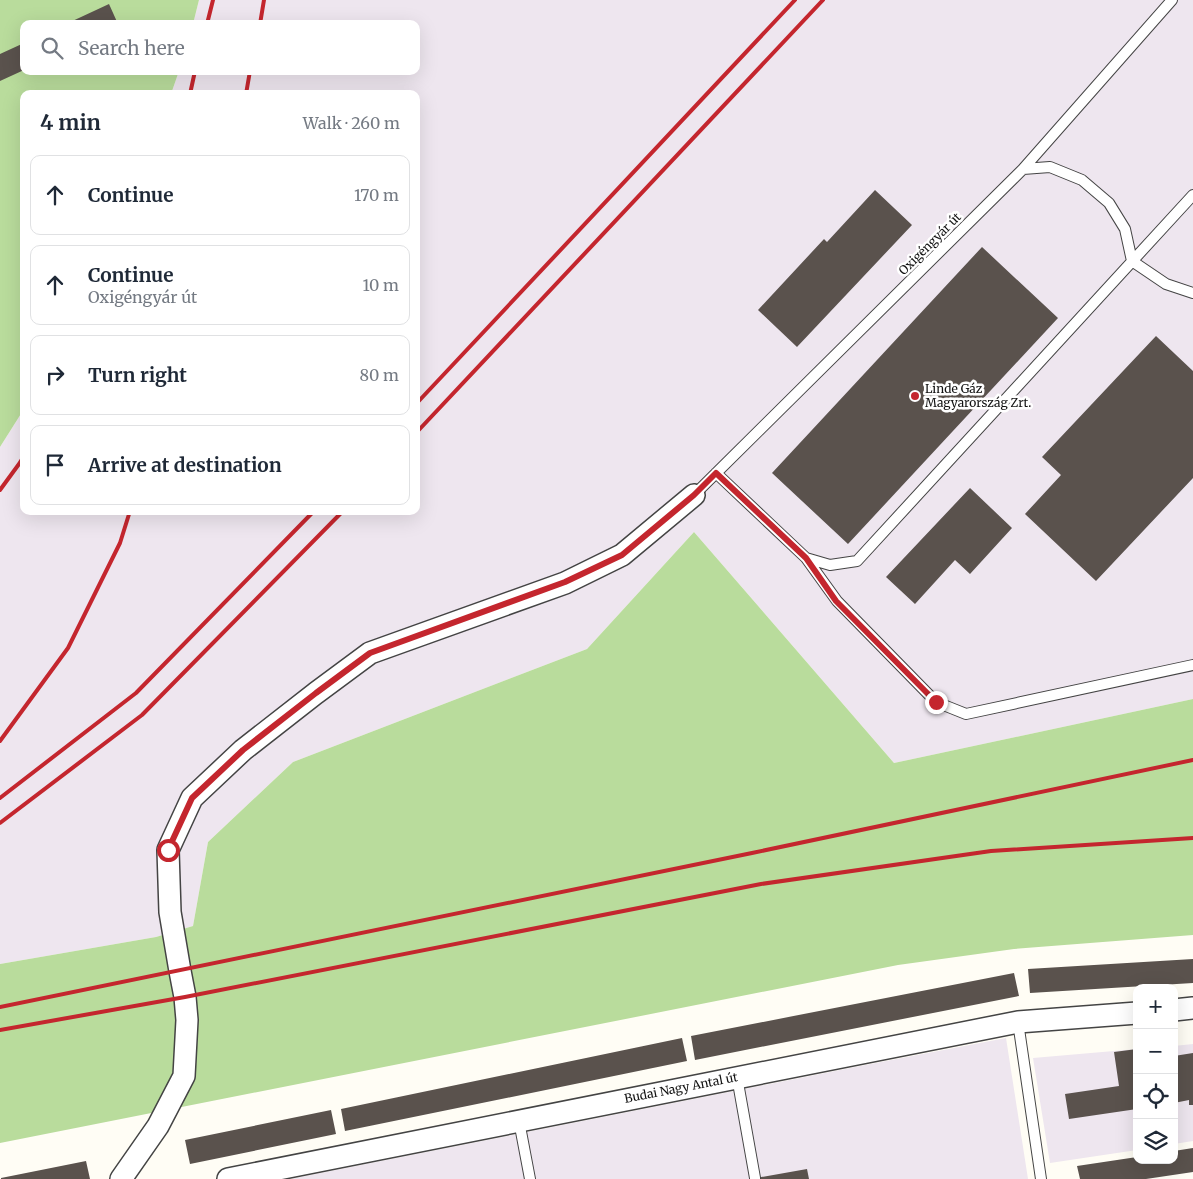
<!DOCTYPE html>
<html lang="en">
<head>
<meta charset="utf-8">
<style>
  :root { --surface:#fff; --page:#f6f6f7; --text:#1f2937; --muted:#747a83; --line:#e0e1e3 }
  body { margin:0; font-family:Merriweather,serif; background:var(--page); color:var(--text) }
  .controls { position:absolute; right:15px; bottom:15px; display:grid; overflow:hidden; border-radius:10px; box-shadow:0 5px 20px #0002 }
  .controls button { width:45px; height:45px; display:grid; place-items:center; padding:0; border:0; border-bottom:1px solid var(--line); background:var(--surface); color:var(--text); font:25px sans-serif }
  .stop { position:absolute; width:15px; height:15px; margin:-11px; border:4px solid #c4262e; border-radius:50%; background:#fff }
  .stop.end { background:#c4262e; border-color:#fff; box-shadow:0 1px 5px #0008 }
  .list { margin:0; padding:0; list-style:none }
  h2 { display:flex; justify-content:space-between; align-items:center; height:65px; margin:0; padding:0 20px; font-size:21px }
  h2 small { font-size:16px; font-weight:400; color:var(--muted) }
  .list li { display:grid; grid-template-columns:32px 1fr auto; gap:15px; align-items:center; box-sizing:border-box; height:80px; margin:0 10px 10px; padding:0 10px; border:1px solid var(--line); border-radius:10px }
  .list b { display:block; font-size:19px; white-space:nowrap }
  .list p { margin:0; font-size:16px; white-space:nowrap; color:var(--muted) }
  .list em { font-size:16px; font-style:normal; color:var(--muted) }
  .icon { flex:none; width:28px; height:28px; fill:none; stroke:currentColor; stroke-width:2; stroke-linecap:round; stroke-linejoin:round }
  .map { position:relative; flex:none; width:1193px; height:1179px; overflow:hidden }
  .search { position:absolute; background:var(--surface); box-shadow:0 5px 20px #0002; left:20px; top:20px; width:400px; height:55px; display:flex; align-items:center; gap:12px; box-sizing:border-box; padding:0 18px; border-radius:10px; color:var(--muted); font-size:19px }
  .panel { position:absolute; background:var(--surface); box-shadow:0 5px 20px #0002; left:20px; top:90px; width:400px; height:425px; border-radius:10px }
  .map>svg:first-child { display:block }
  .industrial { fill:#eee6ef }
  .forest { fill:#b9dc9c }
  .building { fill:#5a524d }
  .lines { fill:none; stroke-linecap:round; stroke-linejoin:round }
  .lane-casing { stroke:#444; stroke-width:12 }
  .street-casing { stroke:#444; stroke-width:24 }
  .lane { stroke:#fff; stroke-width:10 }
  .street { stroke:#fff; stroke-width:21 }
  .rail { stroke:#c4262e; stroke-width:4 }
  .route { stroke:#c4262e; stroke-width:6 }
  .poi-dot { fill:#c4262e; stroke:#fff; stroke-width:2 }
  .labels { text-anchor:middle; stroke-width:5; stroke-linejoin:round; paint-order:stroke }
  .street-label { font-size:12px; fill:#111; stroke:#fff }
  .poi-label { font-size:12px; fill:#111; stroke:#fff; text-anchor:start }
</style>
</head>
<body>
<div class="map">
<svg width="1193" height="1179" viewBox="0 0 1193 1179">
  <rect width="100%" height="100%" fill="#fffdf5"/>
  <path class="industrial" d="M 199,0 L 1193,0 L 1193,699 L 894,763 L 694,532 L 587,649 L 293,762 L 208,842 L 193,926 L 156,937 L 0,964 L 0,447 L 24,409 L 24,511 L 416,511 L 416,94 L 171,94 L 179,71 L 416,71 L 416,24 L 193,24 Z
    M 1006,1038 L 1028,1179 L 290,1179 L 855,1067 Z
    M 1193,1044 L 1193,1141 L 1174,1144 L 1174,1046 Z
    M 1137,1049 L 1137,1150 L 1050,1163 L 1033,1058 Z"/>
  <path class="forest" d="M 0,0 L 199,0 L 193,24 L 24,24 L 24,71 L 179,71 L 171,94 L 24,94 L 24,409 L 0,447 Z
    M 694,532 L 894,763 L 1193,699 L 1193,935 L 1014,949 L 898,965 L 0,1143 L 0,964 L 156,937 L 193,926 L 208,842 L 293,762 L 587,649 Z"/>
  <path class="building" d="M 109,4 L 118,24 L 66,24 Z
    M 24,43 L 24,70 L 0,81 L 0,54 Z
    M 875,190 L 912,225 L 797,347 L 758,310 L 824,239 L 827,242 Z
    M 982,247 L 1058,318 L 848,544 L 772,473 Z
    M 1156,336 L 1193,371 L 1193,478 L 1096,581 L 1025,514 L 1061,475 L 1042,457 Z
    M 970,488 L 1012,528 L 970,574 L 955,560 L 915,604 L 886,577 Z
    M 1193,959 L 1193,983 L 1030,993 L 1028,969 Z
    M 1014,973 L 1019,996 L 695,1060 L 691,1036 Z
    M 682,1038 L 687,1061 L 345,1131 L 341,1109 Z
    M 1137,1049 L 1137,1109 L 1069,1119 L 1065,1094 L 1119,1086 L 1114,1052 Z
    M 1193,1053 L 1193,1105 L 1189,1105 L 1189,1100 L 1174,1103 L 1174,1056 Z
    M 331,1110 L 336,1134 L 190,1164 L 185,1140 Z
    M 1193,1148 L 1193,1172 L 1146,1179 L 1080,1179 L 1077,1166 L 1137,1157 L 1137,1160 L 1174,1160 L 1174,1151 Z
    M 86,1161 L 90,1179 L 1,1179 L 1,1178 Z
    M 807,1169 L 809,1179 L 756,1179 L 756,1178 Z"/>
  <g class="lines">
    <defs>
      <path id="lane" d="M 1023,169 L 1050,167 L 1082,180 L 1109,203 L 1125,229 L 1132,261 L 1166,284 L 1193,293
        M 716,473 L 806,558 L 830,565 L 857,561 L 1193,195
        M 694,495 L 1023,169 L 1172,0
        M 806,558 L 837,601 L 936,702 L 966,714 L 1193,665
        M 1018,1022 L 1041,1179
        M 737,1077 L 755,1178
        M 519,1121 L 530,1179"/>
      <path id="street" d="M 1174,1010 L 1193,1008
        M 121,1179 L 158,1126 L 184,1076 L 187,1020 L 185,997 L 180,971 L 170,912 L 168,850 L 192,798 L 243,750 L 316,693 L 370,653 L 565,583 L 622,555 L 694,495
        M 228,1179 L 1018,1022 L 1137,1013"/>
    </defs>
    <use href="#lane" class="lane-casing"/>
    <use href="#street" class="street-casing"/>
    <use href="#lane" class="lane"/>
    <use href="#street" class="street"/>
    <path class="rail" d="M 207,24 L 213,0
      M 260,24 L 264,0
      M 190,94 L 195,71
      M 246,94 L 250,71
      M 416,404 L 795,0
      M 416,433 L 823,0
      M 0,490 L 19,464 L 24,456
      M 0,741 L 68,648 L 120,543 L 130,511
      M 0,798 L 136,693 L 314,511
      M 0,823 L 142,715 L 343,511
      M 0,1007 L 752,853 L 1193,760
      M 0,1030 L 185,997 L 761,884 L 991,851 L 1193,838"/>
  </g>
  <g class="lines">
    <path class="route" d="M 168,850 L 192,798 L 243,750 L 316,693 L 370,653 L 565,582 L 622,555 L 694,495 L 716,473 L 806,558 L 836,601 L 936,702"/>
  </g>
  <circle class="poi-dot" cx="915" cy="396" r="5"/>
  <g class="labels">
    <g class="street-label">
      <text transform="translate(930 244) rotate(-45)" y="4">Oxigéngyár út</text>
      <text transform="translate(681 1088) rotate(-11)" y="4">Budai Nagy Antal út</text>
    </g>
    <g class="poi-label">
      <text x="925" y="393">Linde Gáz<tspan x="925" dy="14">Magyarország Zrt.</tspan></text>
    </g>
  </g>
</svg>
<div class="controls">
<button>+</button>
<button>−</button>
<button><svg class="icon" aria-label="locate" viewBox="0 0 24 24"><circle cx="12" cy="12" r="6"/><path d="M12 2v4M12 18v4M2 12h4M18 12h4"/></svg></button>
<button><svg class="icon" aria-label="layers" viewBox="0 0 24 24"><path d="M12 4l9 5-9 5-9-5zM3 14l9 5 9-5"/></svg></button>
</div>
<div class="stop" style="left:168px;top:850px"></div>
<div class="stop end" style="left:936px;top:702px"></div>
<div class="search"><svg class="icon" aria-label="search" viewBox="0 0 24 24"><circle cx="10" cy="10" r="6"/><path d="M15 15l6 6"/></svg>Search here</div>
<section class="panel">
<h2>4 min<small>Walk · 260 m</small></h2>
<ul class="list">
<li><svg class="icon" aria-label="ahead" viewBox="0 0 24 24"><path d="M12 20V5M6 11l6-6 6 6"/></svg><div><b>Continue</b></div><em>170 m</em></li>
<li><svg class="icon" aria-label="ahead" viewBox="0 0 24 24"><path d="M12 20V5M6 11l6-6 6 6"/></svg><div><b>Continue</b><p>Oxigéngyár út</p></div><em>10 m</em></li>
<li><svg class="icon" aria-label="right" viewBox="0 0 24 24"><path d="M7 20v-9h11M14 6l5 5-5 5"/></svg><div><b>Turn right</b></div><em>80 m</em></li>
<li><svg class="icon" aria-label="arrive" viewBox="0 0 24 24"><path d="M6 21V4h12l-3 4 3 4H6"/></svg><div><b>Arrive at destination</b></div></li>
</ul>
</section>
</div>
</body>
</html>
